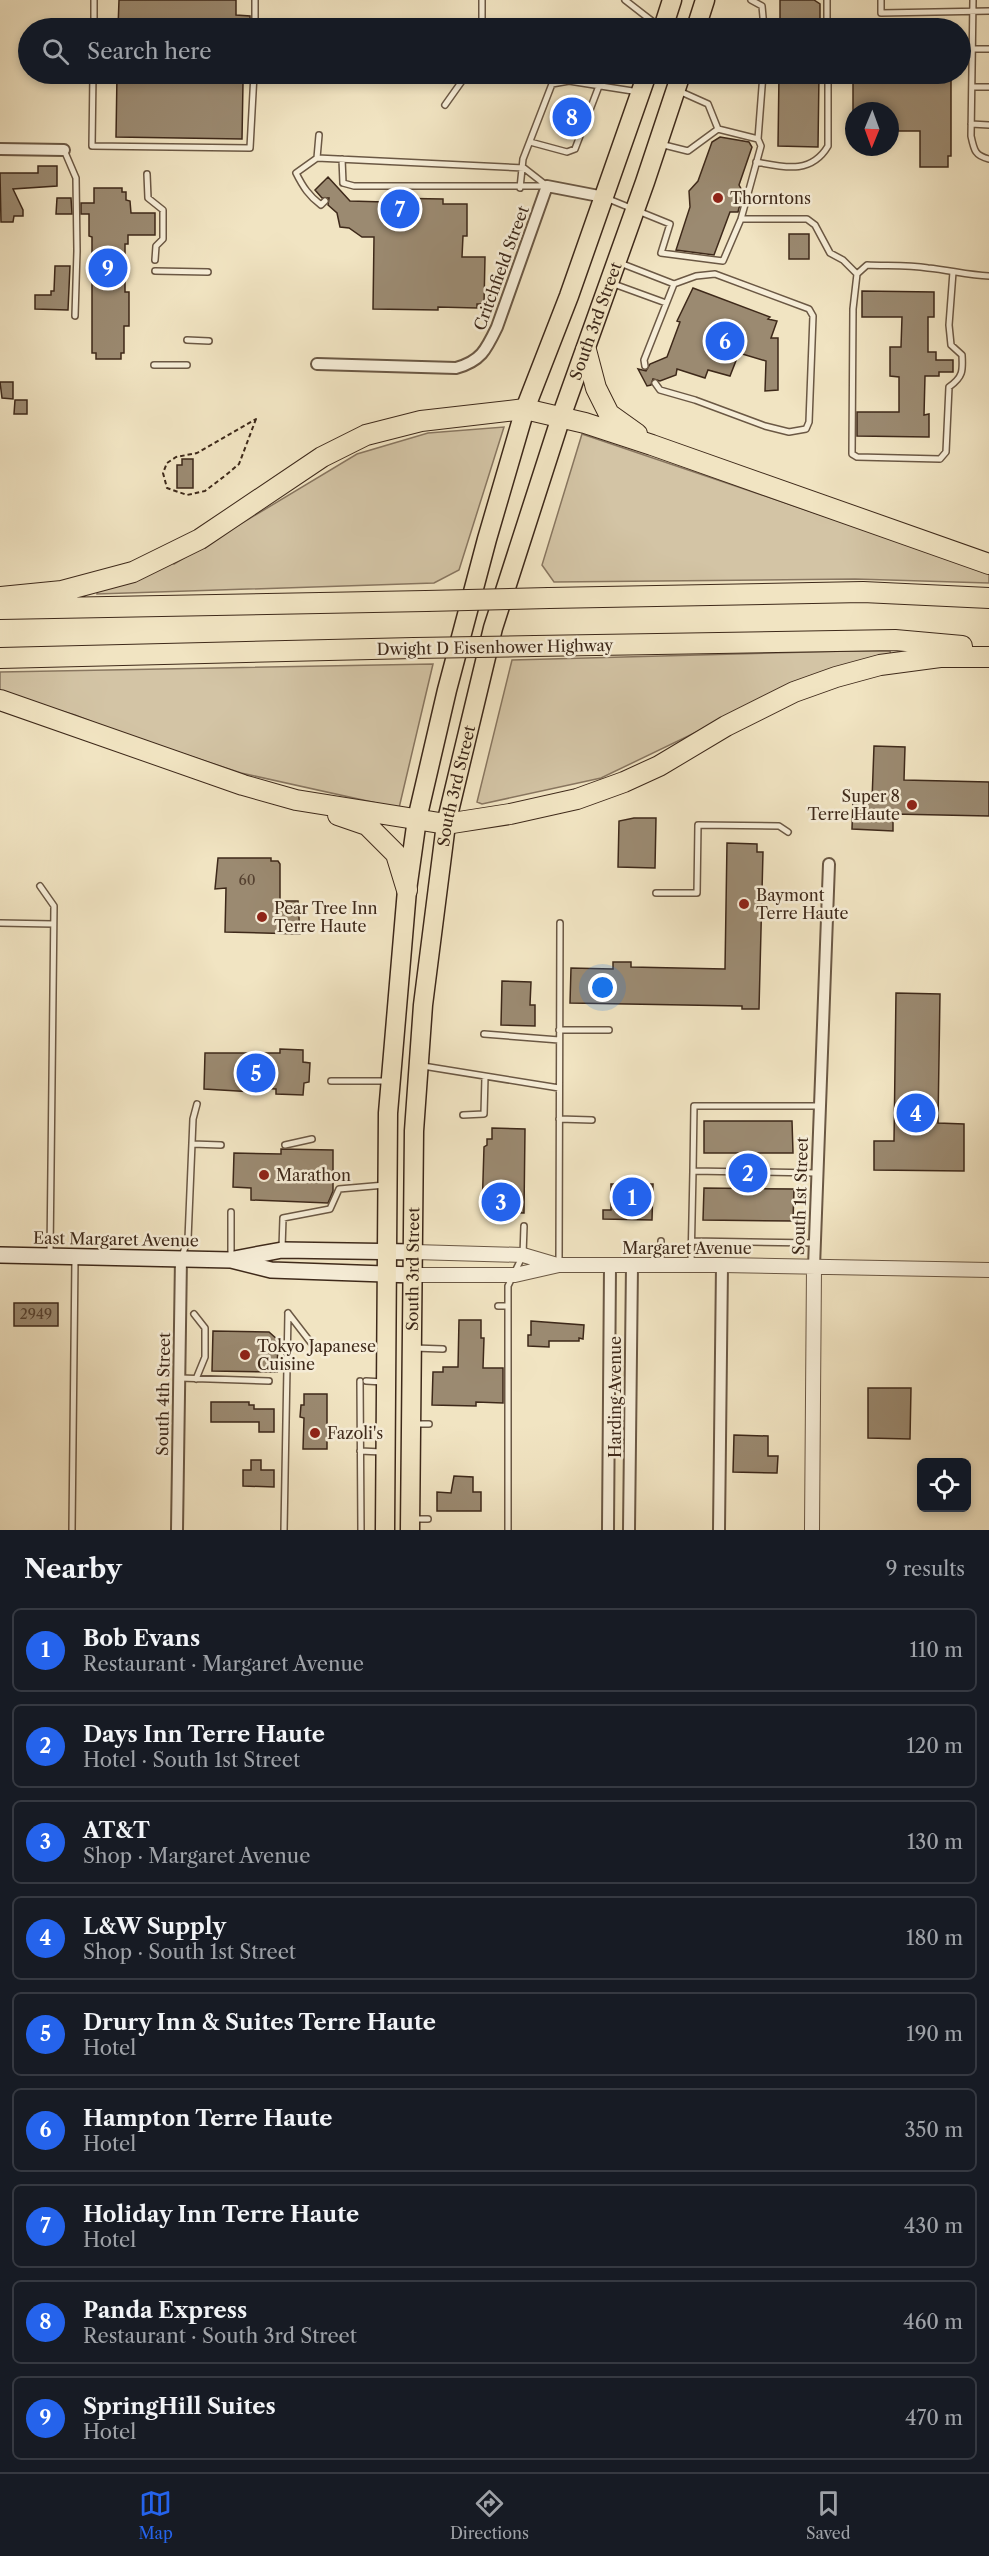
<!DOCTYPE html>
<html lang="en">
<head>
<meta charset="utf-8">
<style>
  :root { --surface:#171b24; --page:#20242c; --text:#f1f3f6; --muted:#9ea1a6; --line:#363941; --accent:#2563eb }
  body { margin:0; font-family:"Libre Caslon Text",serif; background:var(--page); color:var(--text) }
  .controls { position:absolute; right:18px; bottom:18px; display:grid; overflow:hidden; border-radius:9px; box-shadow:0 3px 9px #0003 }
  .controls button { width:54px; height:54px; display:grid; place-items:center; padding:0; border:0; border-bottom:2px solid var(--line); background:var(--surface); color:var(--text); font:30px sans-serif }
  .compass { position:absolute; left:845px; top:102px; width:54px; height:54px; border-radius:50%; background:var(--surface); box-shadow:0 3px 9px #0003; rotate:181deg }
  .you { position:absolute; left:603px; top:988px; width:21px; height:21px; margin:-15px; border:4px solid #fff; border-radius:50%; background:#1a73e8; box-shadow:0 0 0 9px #1a73e833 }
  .badge { display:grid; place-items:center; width:39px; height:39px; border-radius:50%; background:var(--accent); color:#fff; font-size:20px; font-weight:700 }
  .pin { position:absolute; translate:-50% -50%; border:3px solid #fff; box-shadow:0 2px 6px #0006 }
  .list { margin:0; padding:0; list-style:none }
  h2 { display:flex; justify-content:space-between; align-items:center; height:78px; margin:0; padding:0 24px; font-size:26px }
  h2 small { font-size:20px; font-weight:400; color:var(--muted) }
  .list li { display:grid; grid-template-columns:39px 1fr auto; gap:18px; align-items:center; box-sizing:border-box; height:84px; margin:0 12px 12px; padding:0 12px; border:2px solid var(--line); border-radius:9px }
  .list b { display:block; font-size:22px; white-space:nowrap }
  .list p { margin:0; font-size:20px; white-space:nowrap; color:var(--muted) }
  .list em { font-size:20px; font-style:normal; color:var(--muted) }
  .icon { flex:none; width:33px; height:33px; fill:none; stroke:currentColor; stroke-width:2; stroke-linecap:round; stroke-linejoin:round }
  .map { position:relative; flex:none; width:989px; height:1530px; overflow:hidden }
  .search { position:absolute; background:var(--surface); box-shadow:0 3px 9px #0003; left:18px; right:18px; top:18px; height:66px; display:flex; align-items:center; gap:15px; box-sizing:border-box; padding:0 21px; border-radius:33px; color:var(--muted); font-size:22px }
  .sheet { height:942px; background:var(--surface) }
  nav { display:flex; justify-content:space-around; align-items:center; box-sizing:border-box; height:84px; border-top:2px solid var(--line); background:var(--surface); font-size:16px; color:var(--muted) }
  nav a { display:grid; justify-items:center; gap:3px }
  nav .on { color:var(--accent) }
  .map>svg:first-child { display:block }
  .green { fill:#d3c4a5; stroke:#887660; stroke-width:1.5 }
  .building { fill:#9b8a71; stroke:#3e291a; stroke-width:1.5 }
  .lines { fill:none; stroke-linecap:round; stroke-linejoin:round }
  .service-casing { stroke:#6b5844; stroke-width:8 }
  .minor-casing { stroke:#6b5844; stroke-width:14 }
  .tertiary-casing { stroke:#6b5844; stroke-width:16 }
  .secondary-casing { stroke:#3e291a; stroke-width:18 }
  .trunk-casing { stroke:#3e291a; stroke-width:21 }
  .motorway-casing { stroke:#3e291a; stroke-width:22 }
  .path { stroke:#3e291a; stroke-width:2; stroke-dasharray:4.5 3; stroke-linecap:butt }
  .service { stroke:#f6edd7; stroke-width:5 }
  .minor { stroke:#f6edd7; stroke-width:10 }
  .tertiary { stroke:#f6edd7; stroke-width:14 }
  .secondary { stroke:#f6edd7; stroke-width:15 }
  .trunk { stroke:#f1e4c2; stroke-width:18 }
  .motorway { stroke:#f1e4c2; stroke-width:20 }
  .motorway-bridge-casing { stroke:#3e291a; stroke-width:22; stroke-linecap:butt }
  .motorway-bridge { stroke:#f1e4c2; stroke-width:20 }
  .poi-dot { fill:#8f2418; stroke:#f6edd7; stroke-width:2 }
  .labels { text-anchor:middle; stroke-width:5; stroke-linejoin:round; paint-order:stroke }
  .number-label { font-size:14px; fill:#554130 }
  .poi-label { font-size:16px; fill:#3e291a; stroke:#f6edd7; text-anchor:start }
  .street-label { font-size:16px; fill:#3e291a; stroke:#f6edd7 }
</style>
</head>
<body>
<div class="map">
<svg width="989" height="1530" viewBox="0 0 989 1530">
  <rect width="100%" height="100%" fill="#f1e4c2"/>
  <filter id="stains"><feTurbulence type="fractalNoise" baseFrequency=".00333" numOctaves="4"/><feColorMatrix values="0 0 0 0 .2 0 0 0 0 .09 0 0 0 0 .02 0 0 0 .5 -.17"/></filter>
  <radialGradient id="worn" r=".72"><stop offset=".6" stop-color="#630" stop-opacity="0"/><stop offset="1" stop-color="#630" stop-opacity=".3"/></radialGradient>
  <path class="green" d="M 504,427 L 459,570 L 434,583 L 97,594 L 97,589 L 171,561 L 174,564 L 357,454 L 428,433 Z
    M 582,434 L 989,572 L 989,583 L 855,579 L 554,582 L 542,565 Z
    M 850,651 L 890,651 L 891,656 L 709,726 L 601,778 L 482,804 L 477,802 L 512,660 Z
    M 433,664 L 399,808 L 241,773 L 115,731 L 75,715 L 0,693 L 0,672 Z"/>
  <path class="building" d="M 119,0 L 236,0 L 236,15 L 250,16 L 250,28 L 118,28 Z
    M 780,0 L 814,0 L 820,4 L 820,28 L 780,28 Z
    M 117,74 L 249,74 L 249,83 L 243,83 L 242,139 L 116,137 Z
    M 779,74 L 819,74 L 818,147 L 778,146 Z
    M 853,74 L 951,74 L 951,156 L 948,156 L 948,167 L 920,167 L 920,131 L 890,131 L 890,111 L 853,111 Z
    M 574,99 L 587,103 L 575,135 L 556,129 L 564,105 L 566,106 L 568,100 L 573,101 Z
    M 720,137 L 749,142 L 752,147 L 739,185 L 743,192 L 738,212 L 730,212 L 714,255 L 676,250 L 690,207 L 689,191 L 698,181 L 712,142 Z
    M 38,166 L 57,166 L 57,186 L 13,189 L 23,210 L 23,216 L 14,216 L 13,222 L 1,222 L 0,173 L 38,173 Z
    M 328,177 L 350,201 L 385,202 L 385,198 L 443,199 L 443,204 L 467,204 L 467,236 L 463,236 L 462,257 L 485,257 L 484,304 L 477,304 L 477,308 L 438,307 L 438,310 L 373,309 L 374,237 L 362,237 L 349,228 L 340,227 L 337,213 L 328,205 L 329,198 L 322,198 L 315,190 Z
    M 94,188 L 122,188 L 122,192 L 126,192 L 126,200 L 130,201 L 131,213 L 155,213 L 155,235 L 128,235 L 128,244 L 125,244 L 125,292 L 129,292 L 129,326 L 124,326 L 124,353 L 121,353 L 121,359 L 96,359 L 96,353 L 92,353 L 92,237 L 89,236 L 89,214 L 81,214 L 81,203 L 94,203 Z
    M 57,198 L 71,198 L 72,214 L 56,214 Z
    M 789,234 L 809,234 L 809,259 L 789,259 Z
    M 55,266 L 70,266 L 68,310 L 35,309 L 35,295 L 51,295 L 51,291 L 54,291 Z
    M 693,288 L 770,317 L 768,319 L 777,321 L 771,338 L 778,338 L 778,390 L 765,391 L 766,361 L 739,353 L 730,376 L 708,370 L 705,378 L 677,369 L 676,375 L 660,381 L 653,379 L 651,385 L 647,386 L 638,369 L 646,371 L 650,364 L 667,357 L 680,322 L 677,321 Z
    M 862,291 L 934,292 L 934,317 L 928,317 L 928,352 L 936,352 L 936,360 L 953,360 L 953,372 L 939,372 L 939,376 L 925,376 L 924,415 L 929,414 L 929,437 L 857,436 L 857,412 L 899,412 L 899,377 L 890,376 L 890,347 L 901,347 L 902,317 L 862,317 Z
    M 0,382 L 13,382 L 13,399 L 2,398 Z
    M 15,400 L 27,400 L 27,414 L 14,414 Z
    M 182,459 L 193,459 L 193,488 L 177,488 L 177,465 L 182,465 Z
    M 874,746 L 905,747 L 904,780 L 989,782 L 989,816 L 893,814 L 893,831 L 852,829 L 853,800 L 872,800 Z
    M 634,818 L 656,818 L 655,868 L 618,867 L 619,821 Z
    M 727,843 L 757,844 L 757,852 L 763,852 L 759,1009 L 742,1009 L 742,1006 L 570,1003 L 571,968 L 613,969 L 613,962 L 631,962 L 631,967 L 725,969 Z
    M 218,858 L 271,858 L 271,861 L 278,861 L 280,864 L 280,901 L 298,901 L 300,934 L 225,932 L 226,888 L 215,889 Z
    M 502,981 L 531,982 L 530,1005 L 535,1005 L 535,1026 L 501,1025 Z
    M 896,993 L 940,994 L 938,1123 L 964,1124 L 964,1171 L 874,1170 L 874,1141 L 894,1141 Z
    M 280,1049 L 303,1050 L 303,1062 L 310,1063 L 309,1082 L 304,1083 L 303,1095 L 276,1094 L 276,1089 L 254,1088 L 254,1092 L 204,1089 L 205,1053 L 280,1053 Z
    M 704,1121 L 792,1121 L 793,1153 L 704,1153 Z
    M 492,1128 L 525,1129 L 524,1213 L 482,1212 L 484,1147 L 487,1145 L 487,1139 L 492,1139 Z
    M 281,1149 L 333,1150 L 333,1191 L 328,1203 L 251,1200 L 251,1188 L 233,1187 L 234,1153 L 281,1154 Z
    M 611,1184 L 653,1184 L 652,1220 L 603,1219 L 603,1210 L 611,1210 Z
    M 704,1188 L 794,1189 L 793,1221 L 703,1220 Z
    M 14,1303 L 58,1303 L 58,1326 L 14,1326 Z
    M 459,1320 L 481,1320 L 481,1338 L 484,1338 L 483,1368 L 503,1368 L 503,1403 L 476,1402 L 476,1406 L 432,1405 L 433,1372 L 443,1372 L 443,1367 L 458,1367 Z
    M 531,1321 L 584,1325 L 583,1339 L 579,1338 L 579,1341 L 549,1341 L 549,1347 L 528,1346 L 528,1335 L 531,1335 Z
    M 213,1331 L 269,1332 L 278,1340 L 277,1372 L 212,1371 Z
    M 868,1388 L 911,1388 L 910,1439 L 868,1438 Z
    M 304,1394 L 327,1394 L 327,1449 L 303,1449 L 304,1418 L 300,1417 L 301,1405 L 304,1405 Z
    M 211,1402 L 249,1402 L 249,1405 L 254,1405 L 254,1409 L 274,1409 L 274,1432 L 259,1432 L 259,1422 L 211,1422 Z
    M 734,1435 L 768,1436 L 768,1456 L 778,1456 L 777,1473 L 733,1472 Z
    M 251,1460 L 261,1460 L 261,1470 L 274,1470 L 274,1487 L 243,1486 L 243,1470 L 251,1470 Z
    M 454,1476 L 473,1477 L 473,1492 L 481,1492 L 481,1511 L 437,1511 L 437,1492 L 451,1493 Z"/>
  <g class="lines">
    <defs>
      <path id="service" d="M 625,0 L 661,28
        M 751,0 L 762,6 L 764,28
        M 827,0 L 827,28
        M 881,0 L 881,13 L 989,11
        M 973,0 L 971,136 C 974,150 975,156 989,159
        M 94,28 L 94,0
        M 255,28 L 255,0
        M 482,28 L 482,0
        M 973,49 L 989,49
        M 93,74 L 92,146 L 250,148 L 254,74
        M 972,87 L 989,87
        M 679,91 L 708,104 L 718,129
        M 445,105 L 467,74
        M 971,124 L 989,125
        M 758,139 L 763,74
        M 530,142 L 567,152 L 575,149 L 599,86
        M 64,150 L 76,178 L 77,251 L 75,316
        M 317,158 L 319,135
        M 342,159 L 343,183
        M 756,162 C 783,167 811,175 828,146 L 828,74
        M 147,174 L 148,198 L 163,210 L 163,239 L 156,246 L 155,260
        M 343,183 L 354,186 L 547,186
        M 520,188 L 523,159 L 552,84 L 569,81 L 639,92
        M 606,198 L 670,224 L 661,253 L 723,261 L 741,219 L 761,146 L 758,139 L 718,129 L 688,151 L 660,144
        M 325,201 L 321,205 C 309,196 303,187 296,173 L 317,158 L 524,168 L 547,186
        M 741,219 L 807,219 L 815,225 L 830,253 L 843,260 L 857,274
        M 620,263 L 674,284
        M 155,271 L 208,272
        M 953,272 L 949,325 L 951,345 L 962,355 C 963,371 963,377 949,387 L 946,452 L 940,459 L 857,457 L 852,454 L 853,309 L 857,274 L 867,265 C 887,266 908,265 928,268 C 949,270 968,275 989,276
        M 611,283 L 666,303
        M 187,340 L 209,341
        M 154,365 L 187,365
        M 645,366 L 644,360 L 674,284 L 696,276 L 715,274 L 809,309 L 813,316 L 809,422 L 806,429 L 789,432 L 765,426 L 695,400 L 660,390 L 655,383
        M 40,886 L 54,906 L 50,1254
        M 656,893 L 697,893 L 698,825 L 779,826 L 788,832
        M 0,923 L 53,924
        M 559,1030 L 609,1030
        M 484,1034 L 559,1040
        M 423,1066 L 559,1088
        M 331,1081 L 388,1081
        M 463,1115 L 484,1114 L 485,1077
        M 559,1119 L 592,1120
        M 192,1144 L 221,1145
        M 285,1145 L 312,1139
        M 693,1171 L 694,1106 L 820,1106
        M 231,1212 L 231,1258
        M 692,1241 L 815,1243
        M 282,1248 L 283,1218 L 330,1209 L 339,1189 L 385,1185
        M 182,1256 L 188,1239 L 193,1119 L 197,1104
        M 661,1263 L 661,1241
        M 559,1264 L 560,923
        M 691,1264 L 693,1171 L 817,1173
        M 498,1306 L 508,1306
        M 288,1313 L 315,1348
        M 194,1314 L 205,1328 L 205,1357 L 196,1379
        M 414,1348 L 443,1349
        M 180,1378 L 269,1381
        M 360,1381 L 361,1530
        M 366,1381 L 383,1382
        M 413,1424 L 429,1424
        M 360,1451 L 382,1452
        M 415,1519 L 428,1519
        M 72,1530 L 75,1259
        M 284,1530 L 288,1313
        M 508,1530 L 508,1286 L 523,1255 L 524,1226"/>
      <path id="minor" d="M 0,149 L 64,150
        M 317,364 L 456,368 C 481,361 486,350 497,327 L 547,186 L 604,197
        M 814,1267 L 829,864
        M 177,1530 L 181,1258
        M 608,1530 L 610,1266
        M 629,1530 L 632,1265
        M 719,1530 L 722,1265"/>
      <path id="tertiary" d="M 414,1252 L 523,1255 L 557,1265
        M 413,1275 L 515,1275 L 559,1265 L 722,1265 L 989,1270
        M 812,1530 L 814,1267"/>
      <path id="secondary" d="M 0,1255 L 231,1260 L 271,1270 L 413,1275
        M 234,1259 L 282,1250 L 414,1252"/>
      <g id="trunk">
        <path d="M 663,28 L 672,0"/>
        <path d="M 696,28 L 705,0"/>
        <path d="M 385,1530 L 388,1113 L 407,890 L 417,819 L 447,690 L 487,539 L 525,409 L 569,296 L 647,74"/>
        <path id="s1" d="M 410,1530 L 414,1131 L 423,1005 L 446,824 L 493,628 L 561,417 L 645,182 L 681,74"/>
      </g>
      <path id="motorway" d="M 586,350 L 596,388 L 609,414 L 637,434
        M 0,597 L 62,591 L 133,572 L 200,539 L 322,457 L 366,435 L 421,421 L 525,409 L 585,423 L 652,445 L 989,564
        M 549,598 L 863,592 L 989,598
        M 0,609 L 426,601
        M 535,646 L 895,640 L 962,646
        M 0,658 L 414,648
        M 0,700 L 243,785 L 296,800 L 446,824 L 510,814 L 577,799 L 624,782 L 659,766 L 726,726 L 794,692 L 836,677 L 880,665 L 940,657 L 989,657
        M 338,815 L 367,825 L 396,854 L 407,890"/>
    </defs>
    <use href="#service" class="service-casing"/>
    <use href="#minor" class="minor-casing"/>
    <use href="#tertiary" class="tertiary-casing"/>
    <use href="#secondary" class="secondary-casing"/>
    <use href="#trunk" class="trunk-casing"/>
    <use href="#motorway" class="motorway-casing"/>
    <path class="path" d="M 256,419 L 239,464 L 226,475 L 205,491 L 187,495 L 167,488 L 163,473 L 167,463 L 176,457 L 197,453 Z"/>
    <use href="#service" class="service"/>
    <use href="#minor" class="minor"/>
    <use href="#tertiary" class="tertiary"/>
    <use href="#secondary" class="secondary"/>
    <use href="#trunk" class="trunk"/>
    <use href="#motorway" class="motorway"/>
    <defs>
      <path id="motorway-bridge" d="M 426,601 L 549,598
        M 414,648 L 535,646"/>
    </defs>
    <use href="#motorway-bridge" class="motorway-bridge-casing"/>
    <use href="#motorway-bridge" class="motorway-bridge"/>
  </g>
  <g class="poi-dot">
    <circle cx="718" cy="198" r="6"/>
    <circle cx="912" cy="805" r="6"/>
    <circle cx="744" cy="904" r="6"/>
    <circle cx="262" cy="917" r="6"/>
    <circle cx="264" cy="1175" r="6"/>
    <circle cx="245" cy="1355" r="6"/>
    <circle cx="315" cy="1433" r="6"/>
  </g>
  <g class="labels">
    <g class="number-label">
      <text x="247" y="885">60</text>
      <text x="36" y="1319">2949</text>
    </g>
    <g class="poi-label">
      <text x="730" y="204">Thorntons</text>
      <text x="900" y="802" text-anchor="end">Super 8<tspan x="900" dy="18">Terre Haute</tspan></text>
      <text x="756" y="901">Baymont<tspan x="756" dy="18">Terre Haute</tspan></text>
      <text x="274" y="914">Pear Tree Inn<tspan x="274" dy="18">Terre Haute</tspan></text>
      <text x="276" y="1181">Marathon</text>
      <text x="257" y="1352">Tokyo Japanese<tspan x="257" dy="18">Cuisine</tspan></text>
      <text x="327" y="1439">Fazoli's</text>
    </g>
    <g class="street-label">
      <text transform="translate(501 268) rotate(-70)" y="6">Critchfield Street</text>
      <text dy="6" stroke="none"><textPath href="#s1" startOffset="1233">South 3rd Street</textPath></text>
      <text transform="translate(495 647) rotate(-1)" y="6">Dwight D Eisenhower Highway</text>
      <text dy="6" stroke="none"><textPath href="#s1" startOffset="747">South 3rd Street</textPath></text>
      <text transform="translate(800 1196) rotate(-88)" y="6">South 1st Street</text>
      <text transform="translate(116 1239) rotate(1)" y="6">East Margaret Avenue</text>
      <text x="687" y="1254">Margaret Avenue</text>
      <text dy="6" stroke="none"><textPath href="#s1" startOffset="261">South 3rd Street</textPath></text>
      <text transform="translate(163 1394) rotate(-89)" y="6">South 4th Street</text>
      <text transform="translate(615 1397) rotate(-90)" y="6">Harding Avenue</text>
    </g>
  </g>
  <rect width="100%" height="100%" filter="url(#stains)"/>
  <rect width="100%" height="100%" fill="url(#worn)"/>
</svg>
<div class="controls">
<button><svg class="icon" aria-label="locate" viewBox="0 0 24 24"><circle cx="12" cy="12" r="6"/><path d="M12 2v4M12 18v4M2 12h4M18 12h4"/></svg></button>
</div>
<svg class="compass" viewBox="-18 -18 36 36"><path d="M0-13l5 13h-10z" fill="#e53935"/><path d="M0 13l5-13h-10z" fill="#9ea1a6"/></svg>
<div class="you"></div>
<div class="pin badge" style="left:632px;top:1197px">1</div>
<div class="pin badge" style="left:748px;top:1173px">2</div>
<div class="pin badge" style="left:501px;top:1202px">3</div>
<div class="pin badge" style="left:916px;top:1113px">4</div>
<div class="pin badge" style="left:256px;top:1073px">5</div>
<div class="pin badge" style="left:725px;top:341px">6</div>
<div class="pin badge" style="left:400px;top:209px">7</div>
<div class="pin badge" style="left:572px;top:117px">8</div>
<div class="pin badge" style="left:108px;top:268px">9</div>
<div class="search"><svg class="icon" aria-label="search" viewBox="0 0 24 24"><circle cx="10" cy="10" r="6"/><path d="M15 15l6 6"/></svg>Search here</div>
</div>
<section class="sheet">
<h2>Nearby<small>9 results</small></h2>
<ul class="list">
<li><span class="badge">1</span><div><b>Bob Evans</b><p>Restaurant · Margaret Avenue</p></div><em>110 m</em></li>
<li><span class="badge">2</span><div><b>Days Inn Terre Haute</b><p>Hotel · South 1st Street</p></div><em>120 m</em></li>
<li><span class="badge">3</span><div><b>AT&amp;T</b><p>Shop · Margaret Avenue</p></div><em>130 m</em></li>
<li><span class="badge">4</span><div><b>L&amp;W Supply</b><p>Shop · South 1st Street</p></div><em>180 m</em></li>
<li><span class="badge">5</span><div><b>Drury Inn &amp; Suites Terre Haute</b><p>Hotel</p></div><em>190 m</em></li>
<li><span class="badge">6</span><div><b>Hampton Terre Haute</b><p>Hotel</p></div><em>350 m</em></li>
<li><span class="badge">7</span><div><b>Holiday Inn Terre Haute</b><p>Hotel</p></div><em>430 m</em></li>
<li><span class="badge">8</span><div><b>Panda Express</b><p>Restaurant · South 3rd Street</p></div><em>460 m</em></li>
<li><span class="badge">9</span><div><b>SpringHill Suites</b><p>Hotel</p></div><em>470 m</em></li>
</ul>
</section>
<nav>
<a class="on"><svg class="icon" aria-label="map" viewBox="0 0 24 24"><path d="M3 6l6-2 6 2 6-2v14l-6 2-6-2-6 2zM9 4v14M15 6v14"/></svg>Map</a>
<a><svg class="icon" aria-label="directions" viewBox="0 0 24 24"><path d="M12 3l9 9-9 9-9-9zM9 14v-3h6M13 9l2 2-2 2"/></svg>Directions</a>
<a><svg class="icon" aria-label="saved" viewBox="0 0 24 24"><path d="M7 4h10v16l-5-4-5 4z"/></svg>Saved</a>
</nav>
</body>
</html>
